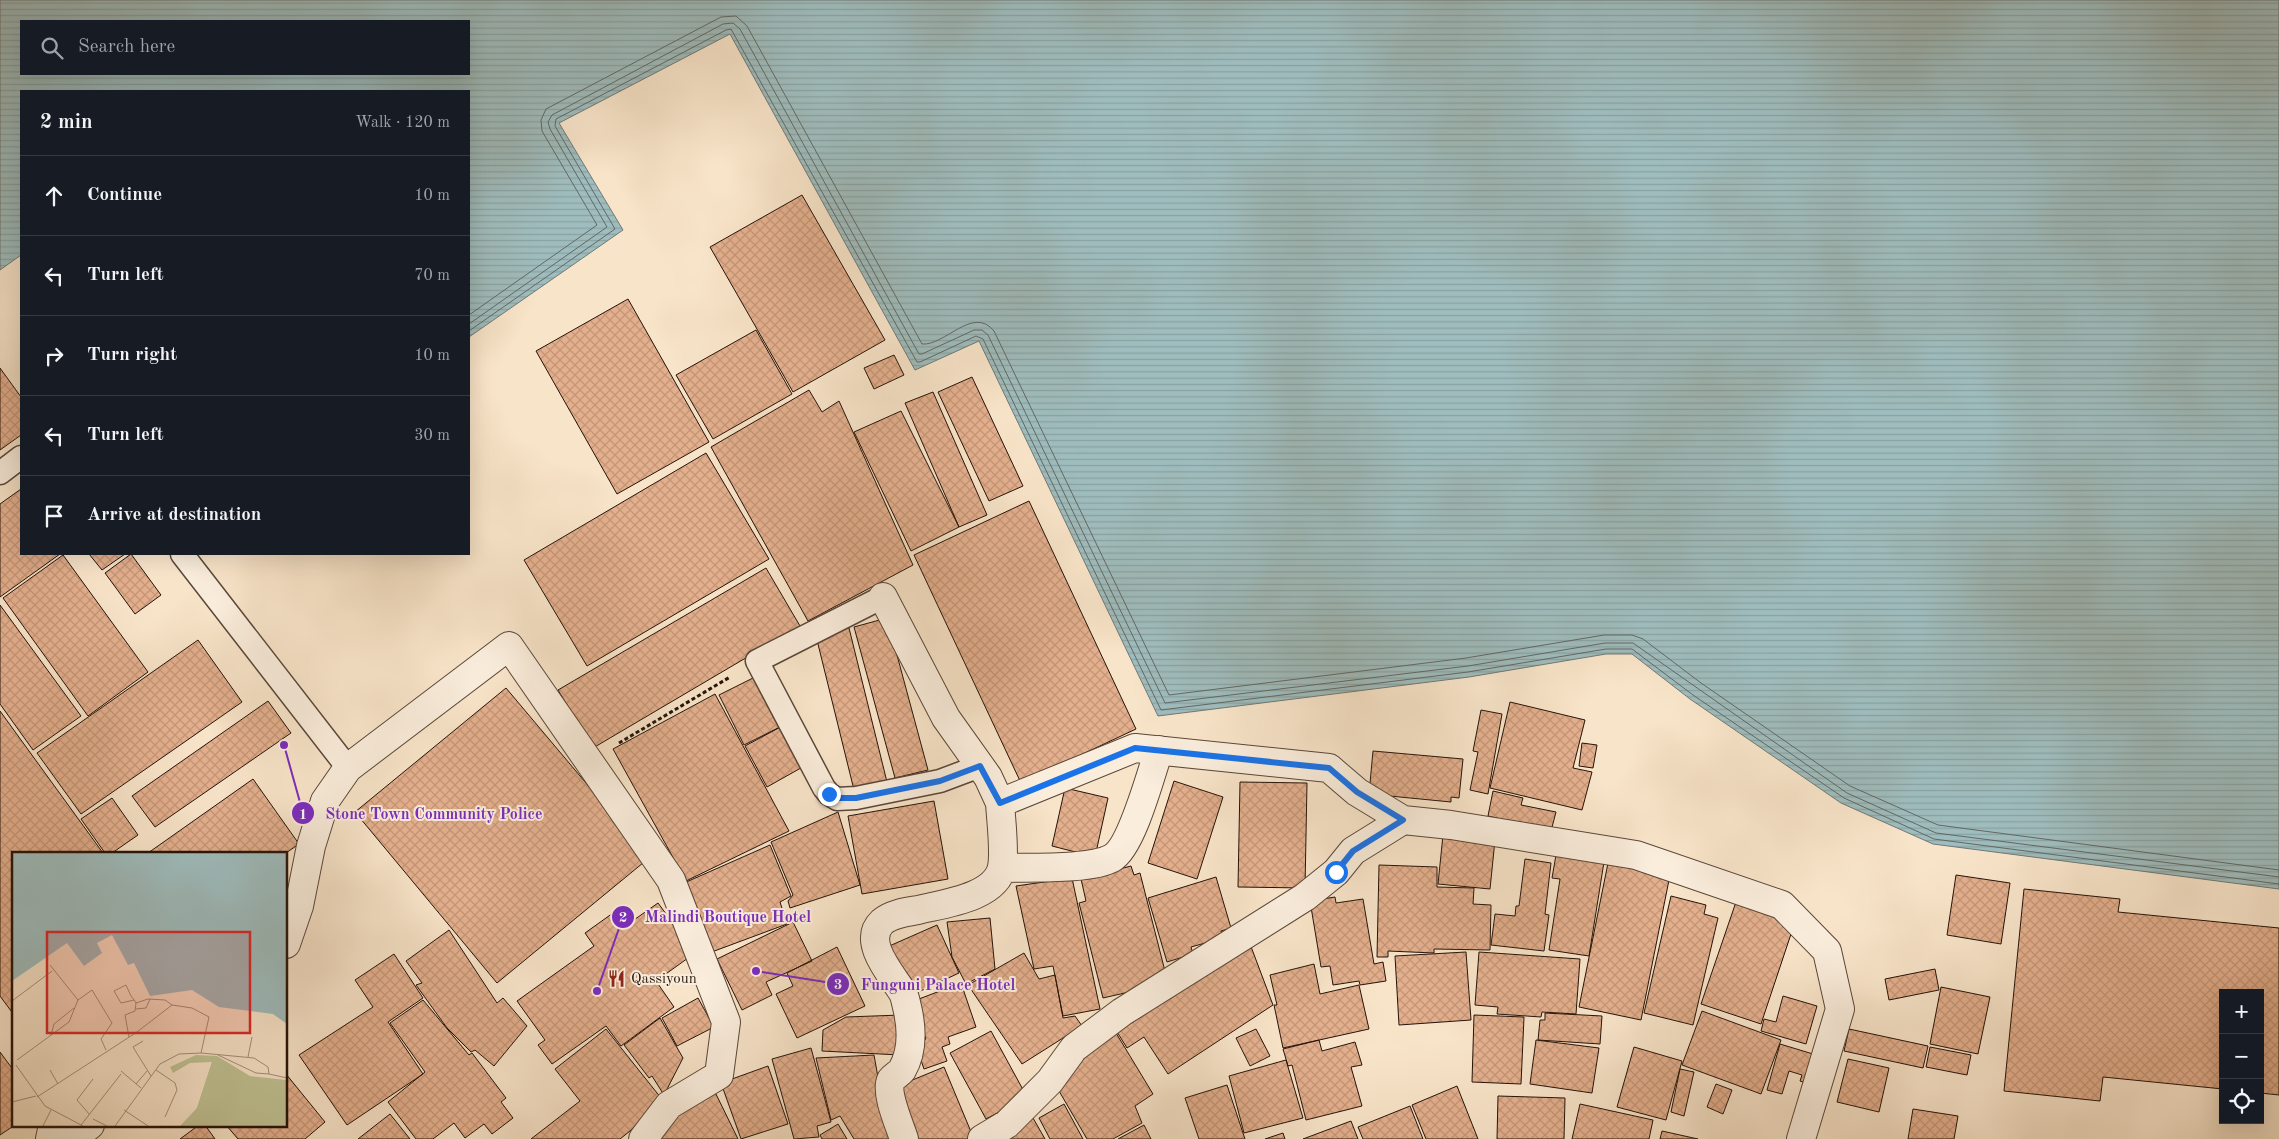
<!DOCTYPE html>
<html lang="en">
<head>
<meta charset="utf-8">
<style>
  :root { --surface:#171b24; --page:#242831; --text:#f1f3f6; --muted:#9ea1a6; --line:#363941 }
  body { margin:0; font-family:"Old Standard TT",serif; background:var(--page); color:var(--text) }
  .controls { position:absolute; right:15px; bottom:15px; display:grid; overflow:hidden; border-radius:0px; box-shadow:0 5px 20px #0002 }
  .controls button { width:45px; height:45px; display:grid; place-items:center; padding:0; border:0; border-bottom:1px solid var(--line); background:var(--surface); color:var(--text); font:25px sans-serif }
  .stop { position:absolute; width:15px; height:15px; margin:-11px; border:4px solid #1a73e8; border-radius:50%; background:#fff }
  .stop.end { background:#1a73e8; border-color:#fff; box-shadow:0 1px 5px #0008 }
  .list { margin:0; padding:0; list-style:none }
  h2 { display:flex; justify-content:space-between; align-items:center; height:65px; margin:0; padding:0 20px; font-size:21px }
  h2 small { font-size:16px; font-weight:400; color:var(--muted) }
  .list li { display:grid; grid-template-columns:32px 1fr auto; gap:15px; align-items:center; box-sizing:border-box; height:80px; padding:0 20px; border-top:1px solid var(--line) }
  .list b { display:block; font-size:19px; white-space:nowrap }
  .list em { font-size:16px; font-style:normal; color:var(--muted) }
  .icon { flex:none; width:28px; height:28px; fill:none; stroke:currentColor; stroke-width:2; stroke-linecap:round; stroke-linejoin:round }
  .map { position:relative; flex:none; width:2279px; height:1139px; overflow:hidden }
  .search { position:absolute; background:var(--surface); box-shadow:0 5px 20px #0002; left:20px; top:20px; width:450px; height:55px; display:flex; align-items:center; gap:12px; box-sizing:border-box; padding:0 18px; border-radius:0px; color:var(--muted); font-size:19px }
  .panel { position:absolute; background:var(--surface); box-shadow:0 5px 20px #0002; left:20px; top:90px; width:450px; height:465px; border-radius:0px }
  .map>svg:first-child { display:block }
  .water { fill:url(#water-rules); stroke:#6e7976; fill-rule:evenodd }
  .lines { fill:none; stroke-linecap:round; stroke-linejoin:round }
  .shore { stroke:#626864; stroke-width:1 }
  .building { fill:url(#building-cross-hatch); stroke:#251309 }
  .service-casing { stroke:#5a4739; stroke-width:25 }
  .minor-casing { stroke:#5a4739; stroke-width:30 }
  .path { stroke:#251309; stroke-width:3; stroke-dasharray:4 2.5; stroke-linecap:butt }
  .service { stroke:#faeddc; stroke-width:22 }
  .minor { stroke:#faeddc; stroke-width:28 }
  .route { stroke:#1a73e8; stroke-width:6 }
  .labels { text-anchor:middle; stroke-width:4; stroke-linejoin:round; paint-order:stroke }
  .poi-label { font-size:15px; fill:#251309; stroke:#faeddc; text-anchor:start }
  .inset-road { fill:none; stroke:#a4907c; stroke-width:1 }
  .view { fill:#d62828; fill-opacity:0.15; stroke:#d62828; stroke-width:2.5 }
  .inset-edge { fill:none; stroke:#251309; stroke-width:2.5 }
  .leader { fill:none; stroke:#7b2cbf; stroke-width:2 }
  .callout-dot { fill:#7b2cbf; stroke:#faeddc; stroke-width:2 }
  .mark-label { font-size:15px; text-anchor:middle; font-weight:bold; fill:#fff }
  .callout-label { font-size:16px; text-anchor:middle; font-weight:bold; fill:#7b2cbf; stroke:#faeddc; stroke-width:4; stroke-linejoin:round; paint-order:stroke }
</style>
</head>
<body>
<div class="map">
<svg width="2279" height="1139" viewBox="0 0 2279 1139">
  <defs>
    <pattern id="water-rules" width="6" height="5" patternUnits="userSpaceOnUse" patternTransform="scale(1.25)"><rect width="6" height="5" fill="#9fbdbe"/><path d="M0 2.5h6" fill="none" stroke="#89a2a2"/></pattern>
    <pattern id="building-cross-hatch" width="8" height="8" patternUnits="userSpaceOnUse" patternTransform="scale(1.25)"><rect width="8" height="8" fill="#e4af8d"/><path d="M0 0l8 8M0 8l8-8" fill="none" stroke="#c39678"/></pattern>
  </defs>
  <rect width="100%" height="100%" fill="#f8e4c9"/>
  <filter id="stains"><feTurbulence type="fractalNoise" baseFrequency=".004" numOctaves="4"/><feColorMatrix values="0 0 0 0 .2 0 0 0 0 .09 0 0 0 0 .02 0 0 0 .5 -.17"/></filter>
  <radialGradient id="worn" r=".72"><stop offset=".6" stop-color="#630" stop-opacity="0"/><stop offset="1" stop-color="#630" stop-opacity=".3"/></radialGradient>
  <path class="water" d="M 0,0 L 2279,0 L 2279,889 L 1933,844 L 1841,803 L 1690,699 L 1632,654 L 1606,654 L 1469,677 L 1158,716 L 979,341 L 915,370 L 730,34 L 559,123 L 623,230 L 469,337 L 469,91 L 21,91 L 21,255 L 0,270 ZM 21,21 L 469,21 L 469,74 L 21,74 Z"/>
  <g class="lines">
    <path class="shore" d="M 469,315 L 597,225 L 542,131 L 541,120 L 546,109 L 721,17 L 736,16 L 747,26 L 922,344 C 945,346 973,305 994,331 L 1169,695 L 1466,658 L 1604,635 L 1632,635 L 1643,639 L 1701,683 L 1850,786 L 1938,825 L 2279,870
      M 469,324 L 607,227 L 550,129 L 548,122 L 552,115 L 723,24 L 733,23 L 740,29 L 919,354 L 922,354 L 974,330 L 982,330 L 988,335 L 1165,703 L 1468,666 L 1605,643 L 1633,643 L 1847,793 L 1936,833 L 2279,877
      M 469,331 L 615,229 L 555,126 L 556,119 L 726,30 L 731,29 L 917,362 L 920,362 L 976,336 L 983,339 L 1161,710 L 1468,672 L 1606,649 L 1632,649 L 1693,695 L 1844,798 L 1934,839 L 2279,884"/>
  </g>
  <path class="building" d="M 802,195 L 885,340 L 793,392 L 710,247 Z
    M 628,299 L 709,442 L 617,494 L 536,351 Z
    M 756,330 L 792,394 L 713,439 L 676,375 Z
    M 894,355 L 904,375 L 874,389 L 864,368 Z
    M 0,368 L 21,397 L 21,435 L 0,450 Z
    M 972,377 L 1023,486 L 989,501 L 938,392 Z
    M 809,390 L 822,412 L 839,401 L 913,565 L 808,621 L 711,447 Z
    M 933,392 L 987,515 L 959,527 L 905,403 Z
    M 901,411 L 959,527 L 911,551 L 854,432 Z
    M 706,453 L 769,559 L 587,666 L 524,560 Z
    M 21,489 L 21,554 L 60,554 L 0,597 L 0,504 Z
    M 1029,501 L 1136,729 L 1021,783 L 914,555 Z
    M 89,554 L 125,554 L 102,570 Z
    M 131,554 L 161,595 L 135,614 L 105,573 Z
    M 63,555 L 148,672 L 88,716 L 3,598 Z
    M 766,568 L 800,626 L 593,748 L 558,690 Z
    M 0,605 L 81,716 L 33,750 L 0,704 Z
    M 887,618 L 928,770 L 895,778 L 854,627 Z
    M 849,628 L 887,782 L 854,790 L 816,636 Z
    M 198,640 L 242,702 L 81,814 L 37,753 Z
    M 761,674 L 786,724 L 744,745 L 719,695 Z
    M 506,688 L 649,858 L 497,983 L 355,812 Z
    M 715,694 L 789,831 L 686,881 L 613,749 Z
    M 268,701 L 291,733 L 155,827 L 132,796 Z
    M 1510,702 L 1585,720 L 1573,768 L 1592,772 L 1582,810 L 1490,788 Z
    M 1481,710 L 1502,714 L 1488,794 L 1470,790 L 1478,752 L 1473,751 Z
    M 0,711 L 103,853 L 14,853 L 14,1015 L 0,996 Z
    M 786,724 L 808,764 L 767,787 L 745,746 Z
    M 1582,743 L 1597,745 L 1593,768 L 1579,766 Z
    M 1373,751 L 1463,759 L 1459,798 L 1451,797 L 1451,802 L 1369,794 Z
    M 253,779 L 299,844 L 286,853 L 148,853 Z
    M 1174,781 L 1223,797 L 1197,879 L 1148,863 Z
    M 1240,782 L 1307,783 L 1305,888 L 1238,887 Z
    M 1065,788 L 1108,798 L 1095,857 L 1052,846 Z
    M 1493,791 L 1523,798 L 1521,805 L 1556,812 L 1551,831 L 1488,816 Z
    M 112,798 L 138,835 L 112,853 L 105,853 L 81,819 Z
    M 934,801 L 948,879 L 862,894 L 848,816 Z
    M 838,812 L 860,885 L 790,908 L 788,901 L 793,895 L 771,842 Z
    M 1443,835 L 1495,840 L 1490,889 L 1438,884 Z
    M 770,845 L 791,896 L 780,902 L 787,924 L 709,953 L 684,883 Z
    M 1556,855 L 1604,862 L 1589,956 L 1549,950 L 1560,879 L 1552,878 Z
    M 1525,859 L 1551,863 L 1545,914 L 1549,915 L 1544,951 L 1491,945 L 1495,914 L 1515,916 L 1516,906 L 1519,906 Z
    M 1608,863 L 1670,875 L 1641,1020 L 1579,1007 Z
    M 1379,865 L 1437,867 L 1437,887 L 1474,888 L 1473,904 L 1491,905 L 1490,950 L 1434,949 L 1434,953 L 1388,951 L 1388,957 L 1377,957 Z
    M 1131,866 L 1134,875 L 1140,873 L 1168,983 L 1103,998 L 1079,903 L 1086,901 L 1081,879 Z
    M 1956,875 L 2010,883 L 2001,944 L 1947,935 Z
    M 1216,877 L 1231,928 L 1221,931 L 1223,938 L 1191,947 L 1193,954 L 1167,962 L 1148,898 Z
    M 1072,878 L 1100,1009 L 1063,1016 L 1053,966 L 1034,969 L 1016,886 Z
    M 2024,889 L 2120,899 L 2118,912 L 2279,928 L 2279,1095 L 2260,1093 L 2260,993 L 2223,993 L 2223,1089 L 2103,1077 L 2100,1101 L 2004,1091 Z
    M 1671,896 L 1706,905 L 1704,914 L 1718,918 L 1693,1025 L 1644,1013 Z
    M 1335,897 L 1336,903 L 1363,899 L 1374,964 L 1383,962 L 1386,981 L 1360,985 L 1359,981 L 1333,985 L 1330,966 L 1321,967 L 1310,901 Z
    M 1736,902 L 1795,922 L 1761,1024 L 1701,1004 Z
    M 658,903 L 695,953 L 656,981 L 674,1007 L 621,1046 L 606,1026 L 552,1064 L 538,1045 L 545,1040 L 517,1001 L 594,946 L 585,933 L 620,908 L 631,922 Z
    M 990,918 L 995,969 L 966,984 L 952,957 L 947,922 Z
    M 793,922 L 812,961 L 766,982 L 772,995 L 742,1010 L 717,959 Z
    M 937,925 L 959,973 L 914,994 L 887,947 Z
    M 449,930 L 497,1003 L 503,998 L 527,1026 L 494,1066 L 475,1050 L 471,1052 L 447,1028 L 416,985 L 422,983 L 406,961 Z
    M 1247,936 L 1273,1005 L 1168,1074 L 1144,1037 L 1127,1048 L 1114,1027 Z
    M 837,947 L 865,1006 L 797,1038 L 776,994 L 793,986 L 787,973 Z
    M 1466,952 L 1471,1020 L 1399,1025 L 1395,956 Z
    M 1479,952 L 1580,959 L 1576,1014 L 1542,1012 L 1541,1017 L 1497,1014 L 1498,1007 L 1475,1005 Z
    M 1024,953 L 1039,979 L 1055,975 L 1063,1018 L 1075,1016 L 1082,1026 L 1022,1064 L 968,985 Z
    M 394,954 L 423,998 L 388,1022 L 423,1074 L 347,1125 L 299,1055 L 373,1007 L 355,980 Z
    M 1314,964 L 1320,994 L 1359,985 L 1369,1029 L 1283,1048 L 1274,1005 L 1277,1005 L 1270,975 Z
    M 1935,969 L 1939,990 L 1889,1000 L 1885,979 Z
    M 961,983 L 976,1027 L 948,1037 L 950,1044 L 942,1047 L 947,1061 L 924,1069 L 915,1043 L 926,1039 L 911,1002 Z
    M 1941,987 L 1990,997 L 1978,1054 L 1930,1044 Z
    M 1783,996 L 1817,1006 L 1806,1044 L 1761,1031 L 1764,1019 L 1776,1022 Z
    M 698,998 L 714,1027 L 677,1046 L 662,1018 Z
    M 423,1000 L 469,1055 L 472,1053 L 506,1098 L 501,1102 L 513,1118 L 492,1134 L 484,1124 L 465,1138 L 454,1123 L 433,1139 L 416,1139 L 388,1102 L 425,1072 L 390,1023 Z
    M 1702,1011 L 1781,1040 L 1761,1094 L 1682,1065 Z
    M 1545,1013 L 1602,1016 L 1600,1044 L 1538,1040 L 1540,1020 L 1545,1020 Z
    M 901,1015 L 900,1055 L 822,1051 L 823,1030 L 846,1017 Z
    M 1474,1015 L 1524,1017 L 1521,1084 L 1472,1082 Z
    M 660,1018 L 683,1058 L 664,1095 L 652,1076 L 649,1078 L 624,1045 Z
    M 1113,1028 L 1153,1094 L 1135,1106 L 1142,1123 L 1113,1139 L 1087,1139 L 1059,1091 L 1064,1073 Z
    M 606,1029 L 665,1103 L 620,1139 L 531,1139 L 580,1101 L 555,1069 Z
    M 1256,1029 L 1270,1056 L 1250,1066 L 1236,1038 Z
    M 1849,1029 L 1928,1046 L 1923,1068 L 1844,1051 Z
    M 991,1031 L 1027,1097 L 986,1119 L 950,1053 Z
    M 1319,1040 L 1322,1051 L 1355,1042 L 1362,1065 L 1351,1067 L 1362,1106 L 1306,1120 L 1292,1065 L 1288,1066 L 1283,1049 Z
    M 1536,1040 L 1599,1048 L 1592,1093 L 1530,1084 Z
    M 1780,1044 L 1813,1054 L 1806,1083 L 1800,1081 L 1802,1075 L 1789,1071 L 1782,1094 L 1767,1090 Z
    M 1634,1047 L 1682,1061 L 1666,1120 L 1617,1107 Z
    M 1930,1047 L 1971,1055 L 1967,1075 L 1926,1067 Z
    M 811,1048 L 831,1122 L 817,1126 L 819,1137 L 794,1139 L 772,1059 Z
    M 0,1052 L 14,1071 L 15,1125 L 0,1135 Z
    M 874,1055 L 889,1139 L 854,1139 L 840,1116 L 831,1120 L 816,1058 Z
    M 1848,1059 L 1889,1068 L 1879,1112 L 1837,1102 Z
    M 1286,1060 L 1303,1118 L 1244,1133 L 1229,1076 Z
    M 768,1066 L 788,1124 L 741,1139 L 721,1083 Z
    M 944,1067 L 974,1139 L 915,1139 L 893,1088 Z
    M 1680,1069 L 1694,1072 L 1684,1116 L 1671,1112 Z
    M 286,1074 L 325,1122 L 305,1139 L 238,1139 L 226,1125 L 286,1125 Z
    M 1716,1084 L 1732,1090 L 1723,1114 L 1707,1107 Z
    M 1227,1085 L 1245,1139 L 1199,1139 L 1185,1098 Z
    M 1457,1086 L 1478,1139 L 1426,1139 L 1412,1105 Z
    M 713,1088 L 738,1139 L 651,1139 L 667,1113 Z
    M 1498,1096 L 1565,1098 L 1564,1139 L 1497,1139 Z
    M 1064,1104 L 1083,1139 L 1050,1139 L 1039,1118 Z
    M 1580,1104 L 1653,1120 L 1649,1139 L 1572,1139 Z
    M 1410,1106 L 1423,1139 L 1363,1139 L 1358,1127 Z
    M 1913,1109 L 1958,1116 L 1954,1139 L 1908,1139 Z
    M 390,1114 L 410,1139 L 358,1139 Z
    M 1033,1118 L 1045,1139 L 997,1139 Z
    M 1351,1121 L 1358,1139 L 1303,1139 Z
    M 838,1124 L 847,1139 L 822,1139 L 820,1135 Z
    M 199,1125 L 205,1125 L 215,1139 L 180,1139 Z
    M 1144,1125 L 1151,1139 L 1118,1139 Z
    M 1662,1131 L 1698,1139 L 1660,1139 Z
    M 1283,1133 L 1285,1139 L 1265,1139 Z"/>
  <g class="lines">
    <defs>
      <path id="service" d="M 0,473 L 21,457
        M 182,554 L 348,768
        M 883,597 L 757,661 L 824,788 L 829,794 L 837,799 L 856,798 L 940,781 L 980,766"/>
      <path id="minor" d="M 883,597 L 946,718 L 988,777 L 1000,803 L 1135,748 L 1329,768 L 1357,792 L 1403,820
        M 1002,868 C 1028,867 1091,870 1112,858 C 1132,847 1151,773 1159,750
        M 286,944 L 299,906 L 311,846 L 325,801 L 348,768 L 509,646 L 671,880 L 726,1022 L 719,1075 L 669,1105 L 643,1139
        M 50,1139 L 53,1125
        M 72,1139 L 90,1125
        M 904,1139 C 900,1126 885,1093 891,1080 C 894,1076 899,1074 902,1070 C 913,1051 912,1028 907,1007 C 906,1003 905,997 903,993 C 893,976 861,942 882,922 C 891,914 906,912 918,910 C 942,904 996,898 1002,867 C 1005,851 1001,820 1000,803
        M 982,1139 L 1007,1124 L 1050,1081 L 1074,1048 L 1122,1012 L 1305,897 L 1336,872 L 1353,851 L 1403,820 L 1451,825 L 1636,855 L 1782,905 L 1827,951 L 1840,1009 L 1801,1139"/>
    </defs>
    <use href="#service" class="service-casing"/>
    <use href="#minor" class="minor-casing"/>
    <path class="path" d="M 619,743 L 730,677"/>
    <use href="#service" class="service"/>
    <use href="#minor" class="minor"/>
  </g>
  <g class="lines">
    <path class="route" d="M 829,794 L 837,798 L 856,798 L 940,781 L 980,766 L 1000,803 L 1135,748 L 1329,768 L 1357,792 L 1403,820 L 1353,851 L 1336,872"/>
  </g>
  <defs>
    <symbol id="restaurant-bare" viewBox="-9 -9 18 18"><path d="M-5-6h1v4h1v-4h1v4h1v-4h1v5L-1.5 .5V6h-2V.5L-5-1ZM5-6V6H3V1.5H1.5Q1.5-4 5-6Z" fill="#8f2418" stroke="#faeddc" stroke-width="2.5" paint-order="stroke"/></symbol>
  </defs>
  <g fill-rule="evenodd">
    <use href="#restaurant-bare" x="604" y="966" width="25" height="25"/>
  </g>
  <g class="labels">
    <g class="poi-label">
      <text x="631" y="983">Qassiyoun</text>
    </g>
  </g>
  <g transform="translate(12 852)">
    <rect width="275" height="275" fill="#f8e4c9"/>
    <path d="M 184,203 L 205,204 L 238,224 L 275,228 L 275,274 L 168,274 L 185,256 L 200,210 L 178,211 L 161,221 L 158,215 Z" fill="#c0c395"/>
    <path d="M 200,210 L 213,212 L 235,230 L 263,230 L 263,248 L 275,274 L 174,274 L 185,256 Z" fill="#c0c395"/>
    <path d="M 0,1 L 275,1 L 275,172 L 261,162 L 207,155 L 180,138 L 138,144 L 122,111 L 116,113 L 100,83 L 85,91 L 90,101 L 72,114 L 55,91 L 0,129 Z" fill="#9fbdbe"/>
    <path class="inset-road" d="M 38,113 L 66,148M 122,148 L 109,151 L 102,139 L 114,133 L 119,144 L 123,149 L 124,151 L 136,147 L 153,148 L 160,153M 0,149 L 40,119M 124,157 L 134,156 L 138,147M 39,183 L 42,172 L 62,156M 117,185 L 113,163 L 123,159 L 124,151M 131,189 L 121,195 L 139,224M 236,205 L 240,185M 5,208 L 57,170 L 66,148 L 80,138 L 100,171 L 89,187 L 94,198M 4,213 L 33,254 L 71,274M 38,218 L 46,232M 144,218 L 163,231 L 165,238 L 153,265M 109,219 L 129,236M 257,222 L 275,226M 124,232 L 135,219M 25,245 L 125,180 L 160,153 L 180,156 L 197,165 L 189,201M 0,250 L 24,244M 112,258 L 136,274M 78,263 L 65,248 L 81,227M 81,267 L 95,274M 69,273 L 109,222M 31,274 L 39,258M 103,274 L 148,212 L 167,202 L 189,201 L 242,206 L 256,215 L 257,222 L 244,221 L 206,203"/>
    <path class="view" d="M 35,80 L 238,80 L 238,181 L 35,181 Z"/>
    <rect width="275" height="275" class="inset-edge"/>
  </g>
  <path class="leader" d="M284 745L303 813M597 991L623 917M756 971L838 984"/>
  <g class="callout-dot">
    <circle cx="284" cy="745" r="5"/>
    <circle cx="597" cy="991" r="5"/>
    <circle cx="756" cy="971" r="5"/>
    <circle cx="303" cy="813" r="12"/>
    <circle cx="623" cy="917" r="12"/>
    <circle cx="838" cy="984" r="12"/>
  </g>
  <g class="mark-label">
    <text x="303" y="819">1</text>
    <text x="623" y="922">2</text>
    <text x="838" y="989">3</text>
  </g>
  <g class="callout-label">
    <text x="434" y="819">Stone Town Community Police</text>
    <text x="728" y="922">Malindi Boutique Hotel</text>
    <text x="938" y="990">Funguni Palace Hotel</text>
  </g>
  <rect width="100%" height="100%" filter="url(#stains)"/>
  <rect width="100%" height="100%" fill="url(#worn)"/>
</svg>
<div class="controls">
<button>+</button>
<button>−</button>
<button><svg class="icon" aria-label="locate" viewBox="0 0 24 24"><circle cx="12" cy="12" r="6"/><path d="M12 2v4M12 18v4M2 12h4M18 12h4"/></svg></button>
</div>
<div class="stop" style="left:1336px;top:872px"></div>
<div class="stop end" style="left:829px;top:794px"></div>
<div class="search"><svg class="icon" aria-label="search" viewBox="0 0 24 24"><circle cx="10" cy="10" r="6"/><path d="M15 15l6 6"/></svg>Search here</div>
<section class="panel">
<h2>2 min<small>Walk · 120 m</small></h2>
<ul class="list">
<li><svg class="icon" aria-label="ahead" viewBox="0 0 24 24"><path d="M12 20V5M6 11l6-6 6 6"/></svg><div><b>Continue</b></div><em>10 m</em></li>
<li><svg class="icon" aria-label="left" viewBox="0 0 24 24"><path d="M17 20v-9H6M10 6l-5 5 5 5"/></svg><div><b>Turn left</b></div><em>70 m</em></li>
<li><svg class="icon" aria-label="right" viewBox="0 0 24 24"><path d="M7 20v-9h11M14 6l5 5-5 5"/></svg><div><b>Turn right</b></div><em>10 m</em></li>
<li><svg class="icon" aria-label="left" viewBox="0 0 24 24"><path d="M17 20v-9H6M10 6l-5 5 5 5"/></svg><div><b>Turn left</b></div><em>30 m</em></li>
<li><svg class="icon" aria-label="arrive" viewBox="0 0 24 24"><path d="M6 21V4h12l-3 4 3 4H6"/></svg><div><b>Arrive at destination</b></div></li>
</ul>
</section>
</div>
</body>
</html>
